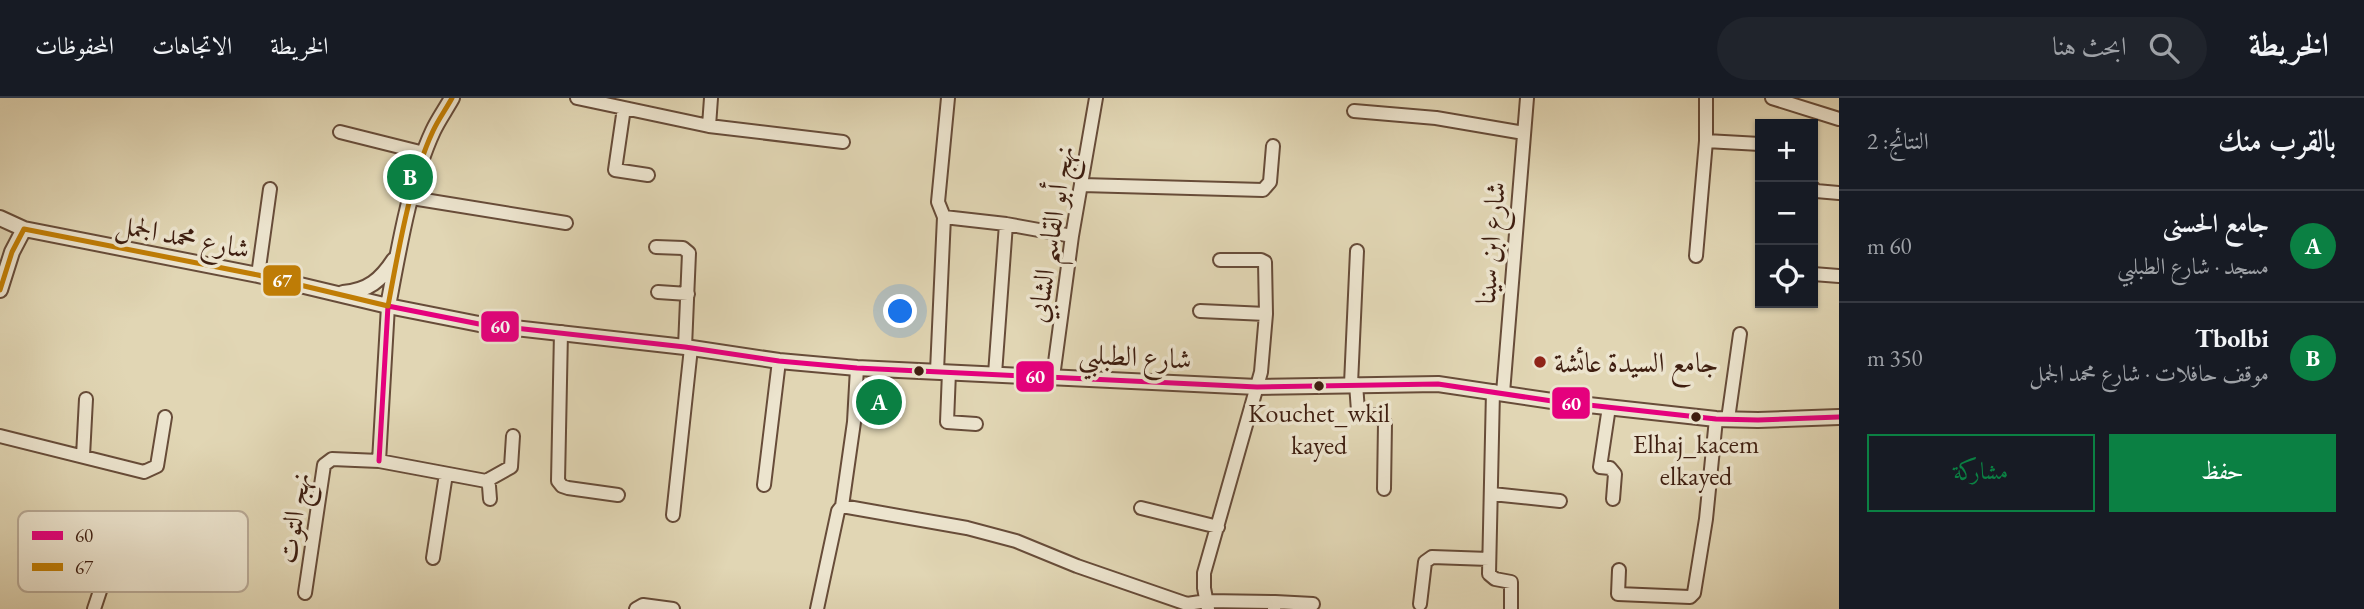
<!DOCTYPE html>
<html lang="ar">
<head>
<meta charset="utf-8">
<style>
  :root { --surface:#171b24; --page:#20242c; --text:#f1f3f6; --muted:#9ea1a6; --line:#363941; --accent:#0b8043 }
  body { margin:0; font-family:"EB Garamond",Amiri,serif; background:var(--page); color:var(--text); direction:rtl }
  .controls { position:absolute; right:21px; top:21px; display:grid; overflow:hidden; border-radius:0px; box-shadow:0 2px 5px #0004 }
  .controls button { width:63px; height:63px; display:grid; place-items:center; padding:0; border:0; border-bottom:2px solid var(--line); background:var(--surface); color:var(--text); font:35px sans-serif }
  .you { position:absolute; left:901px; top:214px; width:24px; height:24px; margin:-18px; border:5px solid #fff; border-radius:50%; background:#1a73e8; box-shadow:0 0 0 10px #1a73e833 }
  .badge { display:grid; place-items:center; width:46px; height:46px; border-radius:50%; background:var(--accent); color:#fff; font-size:23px; font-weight:700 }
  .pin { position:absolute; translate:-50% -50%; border:4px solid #fff; box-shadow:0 2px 7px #0006 }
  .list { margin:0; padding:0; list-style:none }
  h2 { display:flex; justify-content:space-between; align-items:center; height:91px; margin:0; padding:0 28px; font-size:30px }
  h2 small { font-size:23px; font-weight:400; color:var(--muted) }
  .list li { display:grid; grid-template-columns:46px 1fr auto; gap:21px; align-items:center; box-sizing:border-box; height:112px; padding:0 28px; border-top:2px solid var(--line) }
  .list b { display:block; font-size:26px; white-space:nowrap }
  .list p { margin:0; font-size:23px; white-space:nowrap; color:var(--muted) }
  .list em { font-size:23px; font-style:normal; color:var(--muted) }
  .actions { display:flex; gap:14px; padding:21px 28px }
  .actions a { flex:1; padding:16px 0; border:2px solid var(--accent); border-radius:0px; text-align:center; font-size:24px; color:var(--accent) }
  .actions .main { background:var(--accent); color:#fff }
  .icon { flex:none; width:38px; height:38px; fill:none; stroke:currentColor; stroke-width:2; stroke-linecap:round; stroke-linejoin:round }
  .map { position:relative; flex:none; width:1839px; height:511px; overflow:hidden; direction:ltr }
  header { display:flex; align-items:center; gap:42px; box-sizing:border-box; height:98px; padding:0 35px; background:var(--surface); border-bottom:2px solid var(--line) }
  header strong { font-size:33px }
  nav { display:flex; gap:38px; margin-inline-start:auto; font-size:24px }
  .search { width:490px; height:63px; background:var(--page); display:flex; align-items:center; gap:18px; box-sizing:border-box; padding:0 24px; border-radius:38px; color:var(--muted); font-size:26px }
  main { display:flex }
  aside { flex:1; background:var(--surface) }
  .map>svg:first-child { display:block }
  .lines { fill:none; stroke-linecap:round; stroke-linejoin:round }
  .minor-casing { stroke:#674c39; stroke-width:16 }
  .tertiary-casing { stroke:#674c39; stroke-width:18 }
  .minor { stroke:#ece4ce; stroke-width:12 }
  .tertiary { stroke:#ece4ce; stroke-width:14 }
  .bus-1-casing { stroke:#ece4ce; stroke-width:10 }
  .bus-2-casing { stroke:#ece4ce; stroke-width:10 }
  .bus-1 { stroke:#e5007d; stroke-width:5 }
  .bus-2 { stroke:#c07d05; stroke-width:5 }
  .poi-dot { fill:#8f2418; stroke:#ece4ce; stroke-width:2.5 }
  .bus-dot { fill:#3e1e10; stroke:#ece4ce; stroke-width:2.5 }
  .labels { text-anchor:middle; stroke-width:7; stroke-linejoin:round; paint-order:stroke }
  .bus-label { font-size:26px; fill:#3e1e10; stroke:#ece4ce }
  .street-label { font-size:28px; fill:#3e1e10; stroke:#ece4ce }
  .poi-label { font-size:28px; fill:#3e1e10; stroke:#ece4ce; text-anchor:start }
  .key { fill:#ece4ce; stroke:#b8a995; stroke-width:2 }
  .key-label { font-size:19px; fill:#3e1e10 }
  .line-badge { stroke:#ece4ce; stroke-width:2.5 }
  .badge-label { font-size:19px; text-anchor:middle; font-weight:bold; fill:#fff }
</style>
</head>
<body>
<header>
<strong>الخريطة</strong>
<div class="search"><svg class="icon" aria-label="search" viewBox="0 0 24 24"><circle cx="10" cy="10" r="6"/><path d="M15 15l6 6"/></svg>ابحث هنا</div>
<nav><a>الخريطة</a><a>الاتجاهات</a><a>المحفوظات</a></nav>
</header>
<main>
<aside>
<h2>بالقرب منك<small>النتائج: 2</small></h2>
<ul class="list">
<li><span class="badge">A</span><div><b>جامع الحسنى</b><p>مسجد · شارع الطبلبي</p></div><em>60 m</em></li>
<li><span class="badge">B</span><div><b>Tbolbi</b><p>موقف حافلات · شارع محمد الجمل</p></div><em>350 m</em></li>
</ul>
<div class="actions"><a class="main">حفظ</a><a>مشاركة</a></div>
</aside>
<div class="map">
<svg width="1839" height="511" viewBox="0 0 1839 511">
  <rect width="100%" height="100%" fill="#e1d6b4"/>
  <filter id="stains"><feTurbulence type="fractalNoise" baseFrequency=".00286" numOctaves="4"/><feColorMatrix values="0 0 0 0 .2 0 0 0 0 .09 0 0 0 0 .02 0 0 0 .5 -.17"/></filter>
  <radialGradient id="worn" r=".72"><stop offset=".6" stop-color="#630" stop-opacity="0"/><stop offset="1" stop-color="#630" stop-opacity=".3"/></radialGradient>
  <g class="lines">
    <defs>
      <path id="minor" d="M 577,0 L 709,28 L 843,44
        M 1772,0 L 1839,21
        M 624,10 L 615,72 L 648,77
        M 1354,13 L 1436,20 L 1524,35
        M 709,28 L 711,0
        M 340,34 L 424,55
        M 1706,43 L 1760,46
        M 1082,87 L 1263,92 L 1270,84 L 1273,48
        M 1813,90 L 1816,93 L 1839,95
        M 412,100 L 566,125
        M 944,119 L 1006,126 L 1072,138
        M 656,149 L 683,150 L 689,155 L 685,249
        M 1696,158 L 1706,43 L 1706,0
        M 1813,176 L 1839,178
        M 258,177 L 270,91
        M 658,194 L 688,196
        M 1200,213 L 1266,216
        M 561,234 L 558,383 L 562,388 L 568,390 L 618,397
        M 937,273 L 944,119 L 938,104 L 948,0
        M 949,274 L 947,324 L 976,326
        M 995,276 L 1006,126
        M 1053,279 L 1072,138 L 1096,0
        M 1351,286 L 1357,153
        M 1356,286 L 1358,313 L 1363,317 L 1378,317 L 1385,325 L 1384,391
        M 1493,293 L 1489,476 L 1495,481 L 1511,484 L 1511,511
        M 1503,295 L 1527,0
        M 1609,309 L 1600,369 L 1610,370 L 1615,376 L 1613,401
        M 1728,321 L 1740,236
        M 0,338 L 144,374 L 157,368 L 165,319
        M 83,358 L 86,301
        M 379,363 L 388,208
        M 486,383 L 489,388 L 490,401
        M 764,387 L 779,263
        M 1492,396 L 1560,403
        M 842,408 L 967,430 L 1016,443 L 1077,468 L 1187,506 L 1207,503 L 1275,504 L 1274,511
        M 1141,410 L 1218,429
        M 673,417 L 691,250
        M 433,460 L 446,376
        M 1619,472 L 1618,496 L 1690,499 L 1694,495 L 1706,421 L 1716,321
        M 305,495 L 324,367 L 332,361 L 379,363 L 486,383 L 511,369 L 513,338
        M 1275,504 L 1313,506
        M 1420,506 L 1425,464 L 1432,459 L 1489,461
        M 94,511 L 110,463 L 115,455 L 154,432 L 182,431
        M 636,511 L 643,507 L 673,511
        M 817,511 L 838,413 L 842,408 L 854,324 L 857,270
        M 1208,511 L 1204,490 L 1204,475 L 1261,274 L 1266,216 L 1265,164 L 1261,162 L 1220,162"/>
      <path id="tertiary" d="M 0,120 L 24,131
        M 0,192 L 12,154 L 24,131 L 258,177 L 388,208 C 398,155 410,82 433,33 C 438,22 446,11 452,0
        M 343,195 C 368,193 381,182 394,162
        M 388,208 L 479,226 L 685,249 L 779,263 L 857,270 L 1257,289 L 1438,286 L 1552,303 L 1716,321 L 1758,322 L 1839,319"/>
    </defs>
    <use href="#minor" class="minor-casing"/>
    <use href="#tertiary" class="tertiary-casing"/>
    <use href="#minor" class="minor"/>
    <use href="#tertiary" class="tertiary"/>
    <defs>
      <path id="bus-1" d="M 379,363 L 388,208 L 479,226 L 685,249 L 779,263 L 857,270 L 1257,289 L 1438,286 L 1552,303 L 1716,321 L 1758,322 L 1839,319"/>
      <path id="bus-2" d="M 0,192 L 12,154 L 24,131 L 258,177 L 388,208 C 398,155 410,82 433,33 C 438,22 446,11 452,0"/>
    </defs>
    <use href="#bus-1" class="bus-1-casing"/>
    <use href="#bus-2" class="bus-2-casing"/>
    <use href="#bus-1" class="bus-1"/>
    <use href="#bus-2" class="bus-2"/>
  </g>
  <circle class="poi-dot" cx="1540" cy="264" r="7"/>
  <g class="bus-dot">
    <circle cx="919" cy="273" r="6"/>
    <circle cx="1319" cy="288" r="6"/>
    <circle cx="1696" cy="319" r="6"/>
  </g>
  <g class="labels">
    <g class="bus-label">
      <text x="1319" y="324">Kouchet_wkil<tspan x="1319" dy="32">kayed</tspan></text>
      <text x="1696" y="355">Elhaj_kacem<tspan x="1696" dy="32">elkayed</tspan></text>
    </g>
    <g class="street-label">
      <text transform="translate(1050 136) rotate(-81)" y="10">نهج أبو القاسم الشابي</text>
      <text transform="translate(183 138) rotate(11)" y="10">شارع محمد الجمل</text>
      <text transform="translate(1490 145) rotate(-85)" y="10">شارع ابن سينا</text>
      <text transform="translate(1135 258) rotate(3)" y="10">شارع الطبلبي</text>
      <text transform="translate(293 420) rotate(-81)" y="10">نهج التوت</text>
    </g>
    <g class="poi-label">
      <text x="1554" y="274">جامع السيدة عائشة</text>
    </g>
  </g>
  <rect x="18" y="413" width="230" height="81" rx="10" class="key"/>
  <rect x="32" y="433" width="31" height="9" fill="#e5007d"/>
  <rect x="32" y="465" width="31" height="8" fill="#c07d05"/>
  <g class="key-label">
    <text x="75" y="444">60</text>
    <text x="75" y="476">67</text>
  </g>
  <g class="line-badge">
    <rect x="262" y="166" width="40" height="33" rx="7" fill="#c07d05"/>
    <rect x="480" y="212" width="40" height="33" rx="7" fill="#e5007d"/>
    <rect x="1015" y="262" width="40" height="33" rx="7" fill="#e5007d"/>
    <rect x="1551" y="288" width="40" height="34" rx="7" fill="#e5007d"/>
  </g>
  <g class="badge-label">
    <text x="282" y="189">67</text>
    <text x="500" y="235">60</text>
    <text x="1035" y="285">60</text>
    <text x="1571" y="312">60</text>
  </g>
  <rect width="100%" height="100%" filter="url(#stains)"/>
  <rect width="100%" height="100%" fill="url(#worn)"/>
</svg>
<div class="controls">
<button>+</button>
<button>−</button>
<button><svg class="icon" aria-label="locate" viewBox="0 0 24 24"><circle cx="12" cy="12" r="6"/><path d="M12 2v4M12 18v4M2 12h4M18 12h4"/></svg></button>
</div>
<div class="you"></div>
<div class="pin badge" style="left:879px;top:304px">A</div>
<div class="pin badge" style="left:410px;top:79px">B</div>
</div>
</main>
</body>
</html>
